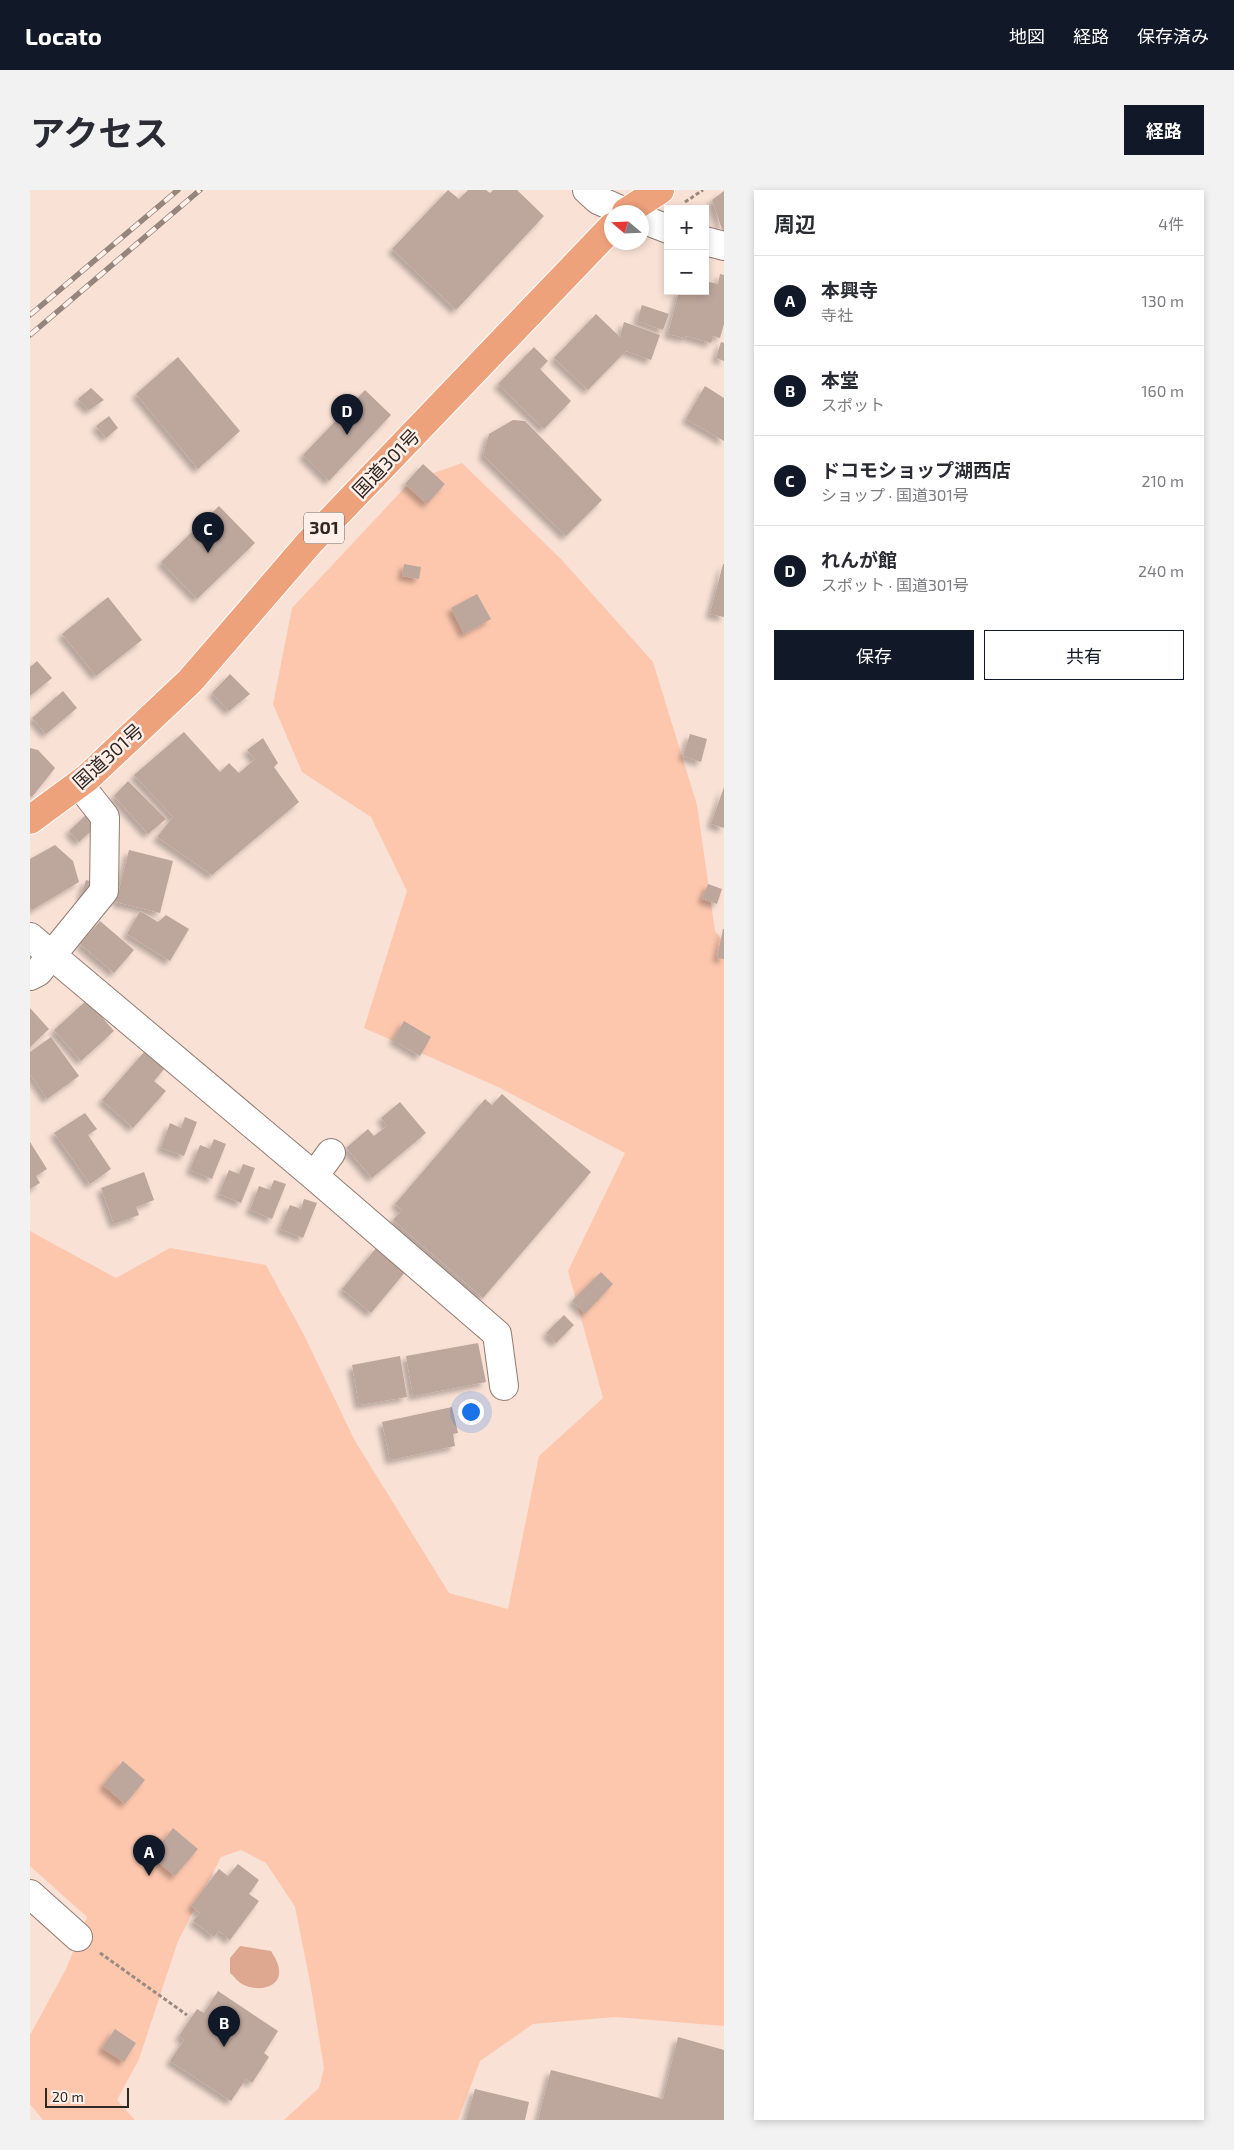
<!DOCTYPE html>
<html lang="ja">
<head>
<meta charset="utf-8">
<style>
  :root { --surface:#fff; --page:#f2f2f3; --text:#2b2b33; --muted:#7c7c81; --line:#e1e1e2; --accent:#111827 }
  body { margin:0; font-family:"Exo 2","Noto Sans JP",sans-serif; background:var(--page); color:var(--text) }
  .controls { position:absolute; right:15px; top:15px; display:grid; overflow:hidden; border-radius:0px; box-shadow:0 2px 8px #0003 }
  .controls button { width:45px; height:45px; display:grid; place-items:center; padding:0; border:0; border-bottom:1px solid var(--line); background:var(--surface); color:var(--text); font:25px sans-serif }
  .compass { position:absolute; left:574px; top:15px; width:45px; height:45px; border-radius:50%; background:var(--surface); box-shadow:0 2px 8px #0003; rotate:289deg }
  .scale { position:absolute; left:15px; bottom:12px; width:84px; box-sizing:border-box; padding-left:5px; border:2px solid #302723; border-top:0; font-size:14px; line-height:18px; white-space:nowrap; color:#302723; -webkit-text-stroke:4px #fff0ea; paint-order:stroke }
  .you { position:absolute; left:440px; top:1221px; width:18px; height:18px; margin:-12px; border:4px solid #fff; border-radius:50%; background:#1a73e8; box-shadow:0 0 0 8px #1a73e833 }
  .badge { display:grid; place-items:center; width:32px; height:32px; border-radius:50%; background:var(--accent); color:#fff; font-size:16px; font-weight:700 }
  .pin { position:absolute; translate:-50% -41px; filter:drop-shadow(0 1px 2px #0008) }
  .pin::after { content:''; position:absolute; top:26px; width:18px; height:15px; background:inherit; clip-path:polygon(0 0,100% 0,50% 100%) }
  .list { margin:0; padding:0; list-style:none }
  h2 { display:flex; justify-content:space-between; align-items:center; height:65px; margin:0; padding:0 20px; font-size:21px }
  h2 small { font-size:16px; font-weight:400; color:var(--muted) }
  .list li { display:grid; grid-template-columns:32px 1fr auto; gap:15px; align-items:center; box-sizing:border-box; height:90px; padding:0 20px; border-top:1px solid var(--line) }
  .list b { display:block; font-size:19px; white-space:nowrap }
  .list p { margin:0; font-size:16px; white-space:nowrap; color:var(--muted) }
  .list em { font-size:16px; font-style:normal; color:var(--muted) }
  .actions { display:flex; gap:10px; padding:15px 20px }
  .actions a { flex:1; padding:11px 0; border:1px solid var(--accent); border-radius:0px; text-align:center; font-size:18px; color:var(--accent) }
  .actions .main { background:var(--accent); color:#fff }
  .map { position:relative; flex:none; width:694px; height:1930px; overflow:hidden; border-radius:0px }
  header { display:flex; align-items:center; gap:30px; box-sizing:border-box; height:70px; padding:0 25px; background:var(--accent); color:#fff }
  header strong { font-size:24px }
  nav { display:flex; gap:28px; margin-inline-start:auto; font-size:18px }
  .intro { display:flex; align-items:center; justify-content:space-between; box-sizing:border-box; height:120px; padding:0 30px }
  h1 { margin:0; font-size:35px }
  .button { padding:12px 22px; border-radius:0px; background:var(--accent); color:#fff; font-size:18px; font-weight:700 }
  main { display:flex; gap:30px; padding:0 30px }
  aside { flex:1; background:var(--surface); border-radius:0px; box-shadow:0 2px 8px #0003 }
  .map>svg:first-child { display:block }
  .green { fill:#fdc7ae }
  .water { fill:#dda88f }
  .building { fill:#bda69c; filter:url(#shadow) }
  .lines { fill:none; stroke-linecap:round; stroke-linejoin:round }
  .minor-casing { stroke:#927c72; stroke-width:30 }
  .highway-casing { stroke:#fff; stroke-width:30 }
  .path { stroke:#9a8981; stroke-width:3; stroke-dasharray:4 2.5; stroke-linecap:butt }
  .minor { stroke:#fff; stroke-width:28 }
  .highway { stroke:#eea27c; stroke-width:28 }
  .rail-casing { stroke:#95857d; stroke-width:5.5 }
  .rail { stroke:#fff0ea; stroke-width:4; stroke-dasharray:11; stroke-linecap:butt }
  .labels { text-anchor:middle; stroke-width:5; stroke-linejoin:round; paint-order:stroke }
  .shield { fill:#fff0ea; stroke:#6e635f; stroke-width:1 }
  .shield-label { font-size:18px; font-weight:bold; fill:#302723 }
  .street-label { font-size:19px; fill:#302723; stroke:#fff0ea }
</style>
</head>
<body>
<header>
<strong>Locato</strong>
<nav><a>地図</a><a>経路</a><a>保存済み</a></nav>
</header>
<div class="intro"><h1>アクセス</h1><a class="button">経路</a></div>
<main>
<div class="map">
<svg width="694" height="1930" viewBox="0 0 694 1930">
  <defs>
    <filter id="shadow"><feDropShadow dx="-4.5" dy="4.5" stdDeviation="2.5" flood-color="#0004"/></filter>
  </defs>
  <rect width="100%" height="100%" fill="#f9e1d6"/>
  <path class="green" d="M 432,273 L 531,369 L 623,472 L 667,615 L 685,741 L 694,753 L 694,1836 L 585,1827 L 503,1834 L 450,1871 L 428,1930 L 254,1930 L 289,1898 L 294,1878 L 280,1792 L 265,1717 L 236,1673 L 211,1660 L 191,1667 L 148,1751 L 109,1869 L 87,1910 L 105,1930 L 13,1930 L 0,1914 L 0,1845 L 36,1779 L 57,1727 L 0,1676 L 0,1041 L 86,1088 L 140,1058 L 236,1075 L 274,1145 L 325,1251 L 419,1403 L 478,1419 L 509,1266 L 573,1208 L 538,1081 L 595,963 L 468,897 L 334,838 L 377,701 L 341,627 L 272,582 L 243,514 L 262,418 L 381,291 Z"/>
  <path class="water" d="M 210,1756 L 241,1761 C 245,1768 250,1775 249,1784 C 247,1800 224,1801 212,1794 C 208,1792 204,1786 200,1783 L 200,1768 Z"/>
  <path class="building" d="M 418,0 L 429,9 L 438,0 L 456,0 L 460,3 L 463,0 L 487,0 L 514,26 L 426,120 L 362,59 Z
    M 694,1 L 694,45 L 682,10 Z
    M 690,84 L 694,85 L 694,134 L 690,148 L 683,146 L 681,153 L 656,146 L 655,148 L 638,144 L 649,101 L 675,101 L 675,91 L 688,94 Z
    M 612,115 L 639,124 L 633,140 L 607,131 Z
    M 566,124 L 590,147 L 594,132 L 630,145 L 621,170 L 596,161 L 558,200 L 524,168 Z
    M 691,152 L 694,153 L 694,171 L 686,168 Z
    M 504,157 L 518,171 L 510,179 L 541,211 L 514,239 L 468,194 Z
    M 148,167 L 210,241 L 168,279 L 106,204 Z
    M 675,196 L 694,208 L 694,251 L 656,229 Z
    M 61,198 L 74,210 L 59,220 L 48,209 Z
    M 335,200 L 361,225 L 299,291 L 273,265 Z
    M 79,226 L 88,238 L 76,248 L 66,236 Z
    M 483,230 L 495,231 L 572,310 L 536,346 L 453,265 L 459,244 Z
    M 393,274 L 415,294 L 397,314 L 375,294 Z
    M 189,316 L 225,353 L 167,409 L 131,372 Z
    M 374,374 L 391,377 L 389,389 L 372,386 Z
    M 693,374 L 694,374 L 694,427 L 680,424 Z
    M 447,404 L 461,429 L 434,444 L 421,418 Z
    M 78,407 L 112,450 L 66,486 L 32,444 Z
    M 7,471 L 22,488 L 0,506 L 0,477 Z
    M 200,484 L 220,504 L 199,521 L 182,503 Z
    M 33,501 L 47,518 L 16,544 L 2,528 Z
    M 154,542 L 190,582 L 199,573 L 209,583 L 225,569 L 217,560 L 233,548 L 248,573 L 244,577 L 269,612 L 182,685 L 127,647 L 143,627 L 104,585 Z
    M 660,544 L 677,549 L 671,572 L 653,566 Z
    M 0,558 L 8,560 L 25,578 L 2,607 L 0,606 Z
    M 98,591 L 136,629 L 118,644 L 84,606 Z
    M 694,597 L 694,638 L 681,634 Z
    M 58,623 L 69,634 L 49,652 L 39,641 Z
    M 25,655 L 43,671 L 49,692 L 2,720 L 0,717 L 0,669 Z
    M 99,660 L 143,671 L 130,723 L 86,712 Z
    M 56,690 L 66,693 L 61,709 L 51,706 Z
    M 678,694 L 692,699 L 687,714 L 672,709 Z
    M 110,721 L 128,732 L 136,725 L 159,739 L 140,771 L 97,744 Z
    M 70,731 L 104,760 L 84,783 L 50,754 Z
    M 693,739 L 694,739 L 694,769 L 687,768 Z
    M 57,810 L 84,841 L 51,871 L 24,840 Z
    M 0,818 L 19,839 L 0,857 Z
    M 374,831 L 401,847 L 390,866 L 363,850 Z
    M 21,847 L 49,886 L 17,909 L 0,884 L 0,862 Z
    M 115,861 L 135,878 L 124,891 L 136,901 L 103,938 L 72,910 Z
    M 472,904 L 561,982 L 453,1108 L 363,1030 L 372,1020 L 365,1014 L 455,909 L 462,915 Z
    M 370,912 L 396,943 L 342,988 L 316,958 L 338,939 L 344,946 L 357,936 L 351,928 Z
    M 55,923 L 67,939 L 58,945 L 81,979 L 60,994 L 24,943 Z
    M 155,927 L 167,932 L 154,966 L 131,958 L 140,933 L 151,938 Z
    M 184,949 L 196,954 L 182,989 L 160,980 L 170,955 L 180,959 Z
    M 0,952 L 17,979 L 6,986 L 10,993 L 0,999 Z
    M 213,974 L 225,978 L 211,1013 L 189,1004 L 199,980 L 209,984 Z
    M 114,982 L 124,1010 L 106,1017 L 109,1025 L 84,1034 L 71,998 Z
    M 244,990 L 256,994 L 242,1029 L 220,1020 L 229,996 L 240,1000 Z
    M 274,1009 L 287,1013 L 273,1048 L 250,1039 L 260,1015 L 271,1019 Z
    M 347,1057 L 376,1081 L 341,1123 L 312,1099 Z
    M 571,1082 L 583,1094 L 555,1124 L 542,1111 Z
    M 534,1125 L 544,1135 L 526,1153 L 516,1143 Z
    M 448,1153 L 456,1192 L 383,1206 L 376,1166 Z
    M 370,1166 L 377,1207 L 329,1215 L 322,1175 Z
    M 422,1217 L 428,1243 L 423,1244 L 425,1256 L 360,1270 L 352,1232 Z
    M 93,1571 L 115,1590 L 95,1614 L 73,1595 Z
    M 143,1638 L 168,1659 L 145,1686 L 121,1666 Z
    M 208,1674 L 229,1690 L 219,1704 L 229,1711 L 200,1750 L 189,1741 L 184,1747 L 163,1731 L 170,1723 L 161,1716 L 189,1679 L 198,1686 Z
    M 188,1801 L 248,1841 L 234,1863 L 239,1867 L 222,1893 L 216,1889 L 201,1911 L 140,1871 L 154,1850 L 149,1846 L 167,1819 L 174,1823 Z
    M 85,1839 L 106,1853 L 94,1872 L 72,1858 Z
    M 648,1847 L 694,1860 L 694,1930 L 508,1930 L 521,1880 L 633,1909 Z
    M 445,1899 L 499,1912 L 495,1930 L 436,1930 Z"/>
  <g class="lines">
    <defs>
      <path id="minor" d="M 557,0 L 568,10 L 595,22
        M 612,29 L 638,39
        M 675,51 L 694,56
        M 0,747 L 284,986 L 467,1144 L 474,1196
        M 0,786 L 8,782 L 74,701 L 75,627 L 49,594
        M 284,986 L 301,963
        M 0,1704 L 48,1747"/>
      <path id="highway" d="M 596,22 L 630,0
        M 0,630 L 57,588 L 160,491 L 280,352 L 582,37"/>
    </defs>
    <use href="#minor" class="minor-casing"/>
    <use href="#highway" class="highway-casing"/>
    <path class="path" d="M 655,12 L 673,0
      M 70,1763 L 157,1825"/>
    <use href="#minor" class="minor"/>
    <use href="#highway" class="highway"/>
    <defs>
      <path id="rail" d="M 0,125 L 148,0
        M 0,145 L 170,0"/>
    </defs>
    <use href="#rail" class="rail-casing"/>
    <use href="#rail" class="rail"/>
  </g>
  <g class="labels">
    <rect class="shield" x="274" y="322.5" width="40" height="31" rx="4"/>
    <g class="shield-label">
      <text x="294" y="344">301</text>
    </g>
    <g class="street-label">
      <text transform="translate(356 273) rotate(-46)" y="7">国道301号</text>
      <text transform="translate(78 566) rotate(-42)" y="7">国道301号</text>
    </g>
  </g>
</svg>
<div class="controls">
<button>+</button>
<button>−</button>
</div>
<svg class="compass" viewBox="-18 -18 36 36"><path d="M0-13l5 13h-10z" fill="#e53935"/><path d="M0 13l5-13h-10z" fill="#7c7c81"/></svg>
<div class="scale">20 m</div>
<div class="you"></div>
<div class="pin badge" style="left:119px;top:1686px">A</div>
<div class="pin badge" style="left:194px;top:1857px">B</div>
<div class="pin badge" style="left:178px;top:363px">C</div>
<div class="pin badge" style="left:317px;top:245px">D</div>
</div>
<aside>
<h2>周辺<small>4件</small></h2>
<ul class="list">
<li><span class="badge">A</span><div><b>本興寺</b><p>寺社</p></div><em>130 m</em></li>
<li><span class="badge">B</span><div><b>本堂</b><p>スポット</p></div><em>160 m</em></li>
<li><span class="badge">C</span><div><b>ドコモショップ湖西店</b><p>ショップ · 国道301号</p></div><em>210 m</em></li>
<li><span class="badge">D</span><div><b>れんが館</b><p>スポット · 国道301号</p></div><em>240 m</em></li>
</ul>
<div class="actions"><a class="main">保存</a><a>共有</a></div>
</aside>
</main>
</body>
</html>
